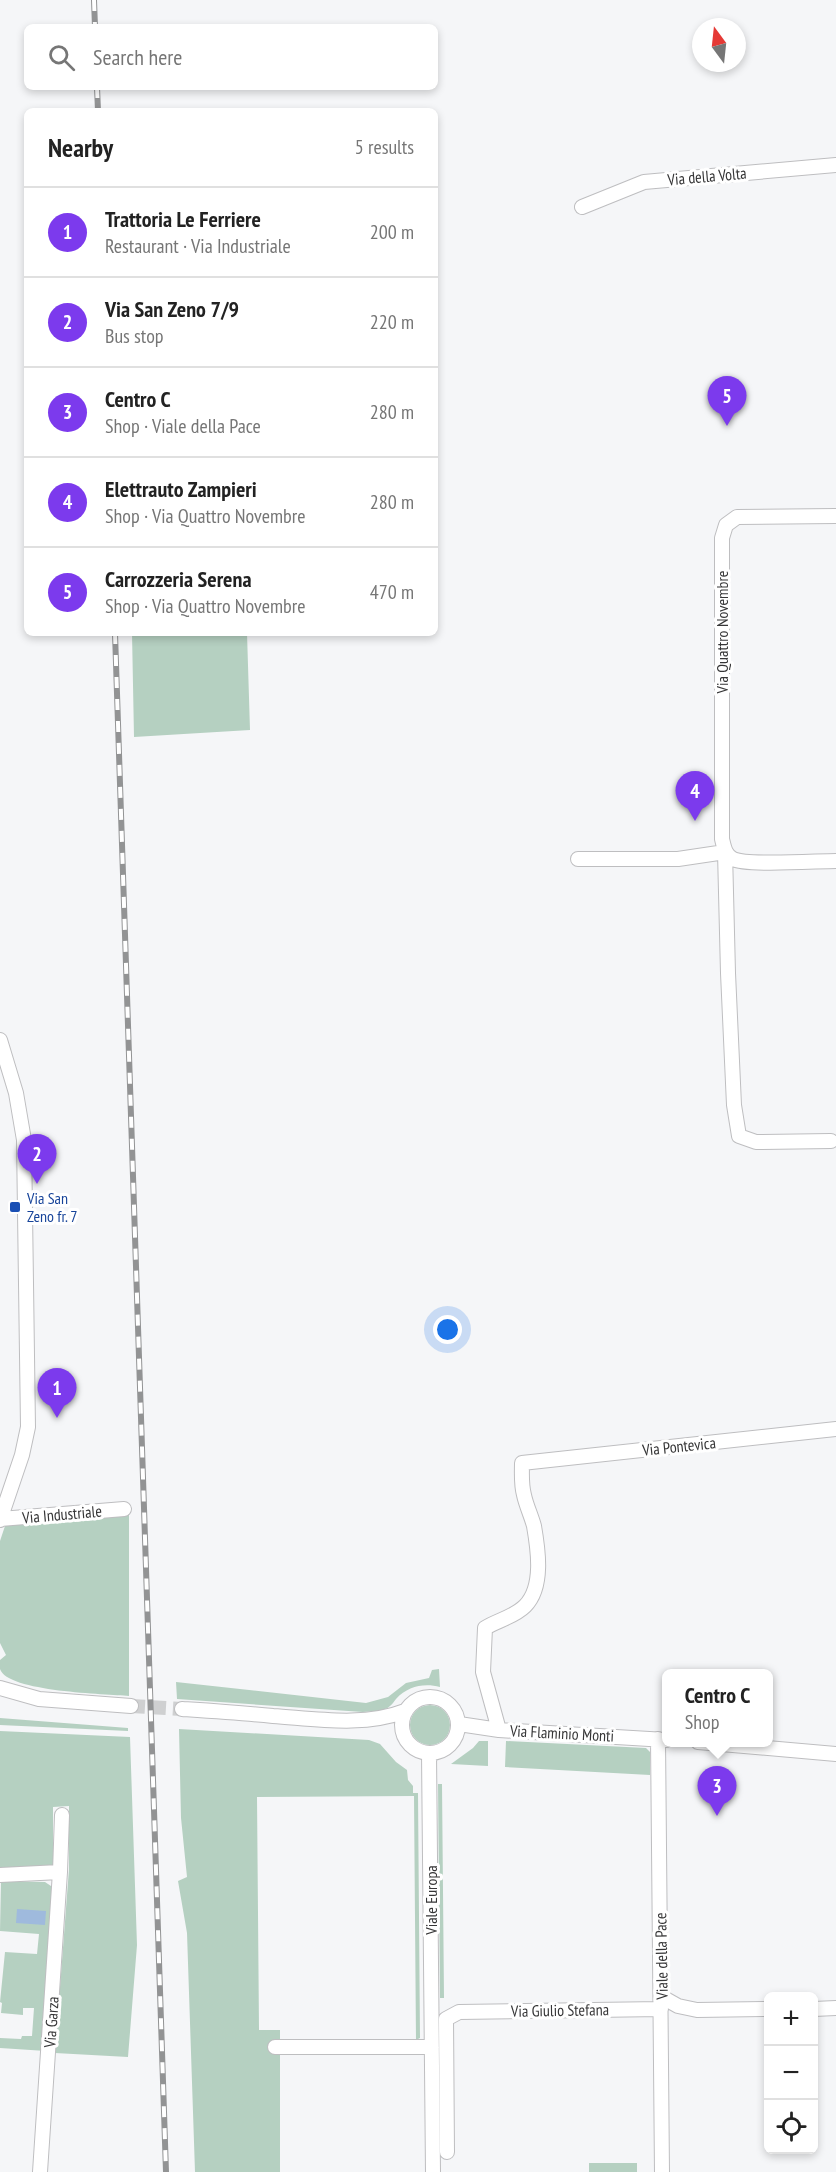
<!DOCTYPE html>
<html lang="en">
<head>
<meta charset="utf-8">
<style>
  :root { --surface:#fff; --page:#f6f6f6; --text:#222; --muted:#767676; --line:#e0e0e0; --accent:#7c3aed }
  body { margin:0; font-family:"PT Sans Narrow",sans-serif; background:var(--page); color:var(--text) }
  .controls { position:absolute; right:18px; bottom:18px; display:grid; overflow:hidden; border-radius:9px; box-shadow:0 3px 9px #0003 }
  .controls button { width:54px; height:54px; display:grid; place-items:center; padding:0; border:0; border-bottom:2px solid var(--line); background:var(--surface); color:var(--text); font:30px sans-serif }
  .compass { position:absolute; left:692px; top:18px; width:54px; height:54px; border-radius:50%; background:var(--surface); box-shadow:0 3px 9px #0003; rotate:345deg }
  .you { position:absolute; left:448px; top:1330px; width:21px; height:21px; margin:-15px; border:4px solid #fff; border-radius:50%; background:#1a73e8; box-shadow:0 0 0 9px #1a73e833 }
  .badge { display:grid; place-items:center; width:39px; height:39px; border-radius:50%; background:var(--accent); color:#fff; font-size:20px; font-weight:700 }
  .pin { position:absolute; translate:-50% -50px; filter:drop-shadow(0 2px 3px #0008) }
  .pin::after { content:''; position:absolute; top:32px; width:21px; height:18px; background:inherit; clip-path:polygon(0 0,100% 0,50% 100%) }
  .popup { position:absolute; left:662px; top:1669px; width:111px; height:78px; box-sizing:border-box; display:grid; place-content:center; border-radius:9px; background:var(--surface); filter:drop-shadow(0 2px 4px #0005); font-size:20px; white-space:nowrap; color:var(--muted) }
  .popup b { font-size:22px; color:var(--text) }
  .popup::after { content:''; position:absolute; left:50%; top:100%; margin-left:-12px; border:12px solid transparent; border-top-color:var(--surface) }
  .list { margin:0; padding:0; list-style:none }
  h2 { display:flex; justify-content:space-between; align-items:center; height:78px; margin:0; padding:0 24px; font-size:26px }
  h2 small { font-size:20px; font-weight:400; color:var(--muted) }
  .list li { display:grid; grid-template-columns:39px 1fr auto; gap:18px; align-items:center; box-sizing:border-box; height:90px; padding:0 24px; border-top:2px solid var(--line) }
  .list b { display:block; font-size:22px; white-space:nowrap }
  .list p { margin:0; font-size:20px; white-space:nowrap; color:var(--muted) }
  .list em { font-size:20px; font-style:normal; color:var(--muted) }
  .icon { flex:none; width:33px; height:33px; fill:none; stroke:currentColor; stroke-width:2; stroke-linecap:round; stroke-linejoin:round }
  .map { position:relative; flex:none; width:836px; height:2172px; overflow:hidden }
  .search { position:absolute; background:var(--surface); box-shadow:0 3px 9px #0003; left:24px; top:24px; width:414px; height:66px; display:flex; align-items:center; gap:15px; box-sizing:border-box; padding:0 21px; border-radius:9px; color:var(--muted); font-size:22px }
  .panel { position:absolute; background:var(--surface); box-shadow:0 3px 9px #0003; left:24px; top:108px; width:414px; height:528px; border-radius:9px }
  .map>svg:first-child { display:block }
  .green { fill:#b5d0c1 }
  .water { fill:#9fbadd }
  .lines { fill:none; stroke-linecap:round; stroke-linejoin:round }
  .minor-tunnel { stroke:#cfd0d1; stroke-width:14; stroke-dasharray:14 7; stroke-linecap:butt }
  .minor-casing { stroke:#bebec0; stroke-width:16 }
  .minor { stroke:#fff; stroke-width:14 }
  .rail-casing { stroke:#929394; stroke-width:6 }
  .rail { stroke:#fff; stroke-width:4; stroke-dasharray:11; stroke-linecap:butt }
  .transit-dot { fill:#1a4fb4; stroke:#fff; stroke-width:2 }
  .labels { text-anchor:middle; stroke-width:6; stroke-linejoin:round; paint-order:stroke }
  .street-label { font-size:16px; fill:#363637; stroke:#fff }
  .transit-label { font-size:16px; fill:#164399; stroke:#fff; text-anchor:start }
</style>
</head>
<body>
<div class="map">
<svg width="836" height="2172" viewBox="0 0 836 2172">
  <rect width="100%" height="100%" fill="#f5f6f8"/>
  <path class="green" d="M 132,633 L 247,633 L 250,730 L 134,737 Z
    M 129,1512 L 129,1696 C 107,1694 7,1692 0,1669 C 0,1666 0,1663 0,1660 L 6,1655 L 0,1643 L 0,1541 L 6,1523 Z
    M 439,1669 L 440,1687 C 424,1683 408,1686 396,1699 C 394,1701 393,1704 390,1706 C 384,1712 371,1711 363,1712 L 177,1699 L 176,1682 L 366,1703 L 388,1697 L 406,1683 L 429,1678 L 432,1670 Z
    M410 1725a20 20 0 1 1 40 0a20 20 0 1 1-40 0Z
    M 0,1718 L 128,1728 L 128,1731 L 0,1725 Z
    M 179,1729 L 369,1740 L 380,1744 L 396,1762 L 407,1770 L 408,1780 L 413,1786 L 413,1793 L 418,1793 L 420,2038 L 416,2040 L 414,1796 L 257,1797 L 259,2030 L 280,2030 L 280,2172 L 195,2172 L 187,1933 L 178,1881 L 187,1877 L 181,1818 Z
    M 0,1731 L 130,1737 L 137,1945 L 128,2057 L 55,2053 L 69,1869 L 69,1806 L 53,1807 L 53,1867 L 0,1870 Z
    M 479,1741 L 488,1741 L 488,1766 L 451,1764 L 473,1748 Z
    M 506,1741 L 646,1748 L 650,1752 L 650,1775 L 505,1767 Z
    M 438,1784 L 442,1784 L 444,1998 L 440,1998 Z
    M 1,1881 L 45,1882 L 54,1888 L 46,2051 L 0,2048 L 0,2038 L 21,2039 L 22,2036 L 32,2036 L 34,2008 L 23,2008 L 23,2015 L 1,2013 L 2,2003 L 0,2002 L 5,1952 L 37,1954 L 39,1934 L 0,1931 Z
    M 589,2163 L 637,2163 L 637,2172 L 589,2172 Z"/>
  <path class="water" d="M 17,1909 L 46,1911 L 45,1925 L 16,1923 Z"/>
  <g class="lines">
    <path class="minor-tunnel" d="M 131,1706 L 182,1709"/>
    <defs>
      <path id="minor" d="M 582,207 L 644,182 L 836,165
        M 836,516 L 737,517 L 726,525 L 722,538 L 722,839 C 724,847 725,855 733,859 C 747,866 817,861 836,861
        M 578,859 L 678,859 L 725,852 L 728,973 L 734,1105 L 739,1136 L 756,1142 L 831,1141
        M 0,1040 L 16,1093 L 24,1140 L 28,1427 L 22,1455 L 0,1520
        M 0,1519 L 124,1509
        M 0,1688 L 39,1699 L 131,1706
        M402 1725a28 28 0 1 1 56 0a28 28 0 1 1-56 0Z
        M 182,1709 C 212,1711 243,1713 273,1716 C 317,1719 364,1727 405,1711
        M 459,1724 L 499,1730 L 666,1740
        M 499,1730 L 483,1672 L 485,1628 C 498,1620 514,1617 525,1606 C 544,1587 538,1549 534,1526 C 531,1515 526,1505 524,1495 C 521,1484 522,1473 522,1463 L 836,1429
        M 658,1739 L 662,2172
        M 698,1742 L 836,1754
        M 429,1753 L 433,2172
        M 60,1872 L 62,1815
        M 0,1875 L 60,1872 L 40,2172
        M 662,1997 L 678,2006 L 697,2010 L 768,2009
        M 814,2009 L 836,2008
        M 275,2047 L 432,2047
        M 447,2152 L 446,2019 L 459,2012 L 661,2009"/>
    </defs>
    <use href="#minor" class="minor-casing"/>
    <use href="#minor" class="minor"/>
    <defs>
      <path id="rail" d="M 94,0 L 95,27
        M 97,87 L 98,111
        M 115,633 L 166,2172"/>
    </defs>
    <use href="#rail" class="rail-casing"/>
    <use href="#rail" class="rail"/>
  </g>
  <rect class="transit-dot" x="9" y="1201" width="12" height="12" rx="3"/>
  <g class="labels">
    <g class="street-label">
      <text transform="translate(707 176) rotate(-5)" y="6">Via della Volta</text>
      <text transform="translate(722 632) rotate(-90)" y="6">Via Quattro Novembre</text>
      <text transform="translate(679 1446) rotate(-6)" y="6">Via Pontevica</text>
      <text transform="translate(62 1514) rotate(-5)" y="6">Via Industriale</text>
      <text transform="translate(562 1733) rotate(3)" y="6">Via Flaminio Monti</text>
      <text transform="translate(431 1900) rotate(-90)" y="6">Viale Europa</text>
      <text transform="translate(661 1956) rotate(-91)" y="6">Viale della Pace</text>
      <text transform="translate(560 2010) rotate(-1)" y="6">Via Giulio Stefana</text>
      <text transform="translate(51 2022) rotate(-86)" y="6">Via Garza</text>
    </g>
    <g class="transit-label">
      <text x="27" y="1204">Via San<tspan x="27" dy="18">Zeno fr. 7</tspan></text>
    </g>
  </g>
</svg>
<div class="controls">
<button>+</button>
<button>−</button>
<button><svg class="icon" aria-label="locate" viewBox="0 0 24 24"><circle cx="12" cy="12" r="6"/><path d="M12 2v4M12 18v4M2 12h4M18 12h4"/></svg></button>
</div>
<svg class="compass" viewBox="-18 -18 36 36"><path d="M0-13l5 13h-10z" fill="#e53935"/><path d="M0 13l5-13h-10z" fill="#767676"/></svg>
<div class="you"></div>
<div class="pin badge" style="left:57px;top:1418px">1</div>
<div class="pin badge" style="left:37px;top:1184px">2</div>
<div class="pin badge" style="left:717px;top:1816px">3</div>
<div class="popup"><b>Centro C</b>Shop</div>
<div class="pin badge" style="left:695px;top:821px">4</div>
<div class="pin badge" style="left:727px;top:426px">5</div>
<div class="search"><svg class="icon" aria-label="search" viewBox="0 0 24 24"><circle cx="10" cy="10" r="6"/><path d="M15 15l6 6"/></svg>Search here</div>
<section class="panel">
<h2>Nearby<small>5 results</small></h2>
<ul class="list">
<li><span class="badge">1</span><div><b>Trattoria Le Ferriere</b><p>Restaurant · Via Industriale</p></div><em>200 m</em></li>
<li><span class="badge">2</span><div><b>Via San Zeno 7/9</b><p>Bus stop</p></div><em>220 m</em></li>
<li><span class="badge">3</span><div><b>Centro C</b><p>Shop · Viale della Pace</p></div><em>280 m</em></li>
<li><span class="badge">4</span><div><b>Elettrauto Zampieri</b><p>Shop · Via Quattro Novembre</p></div><em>280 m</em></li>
<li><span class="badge">5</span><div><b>Carrozzeria Serena</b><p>Shop · Via Quattro Novembre</p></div><em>470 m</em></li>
</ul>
</section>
</div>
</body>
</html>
